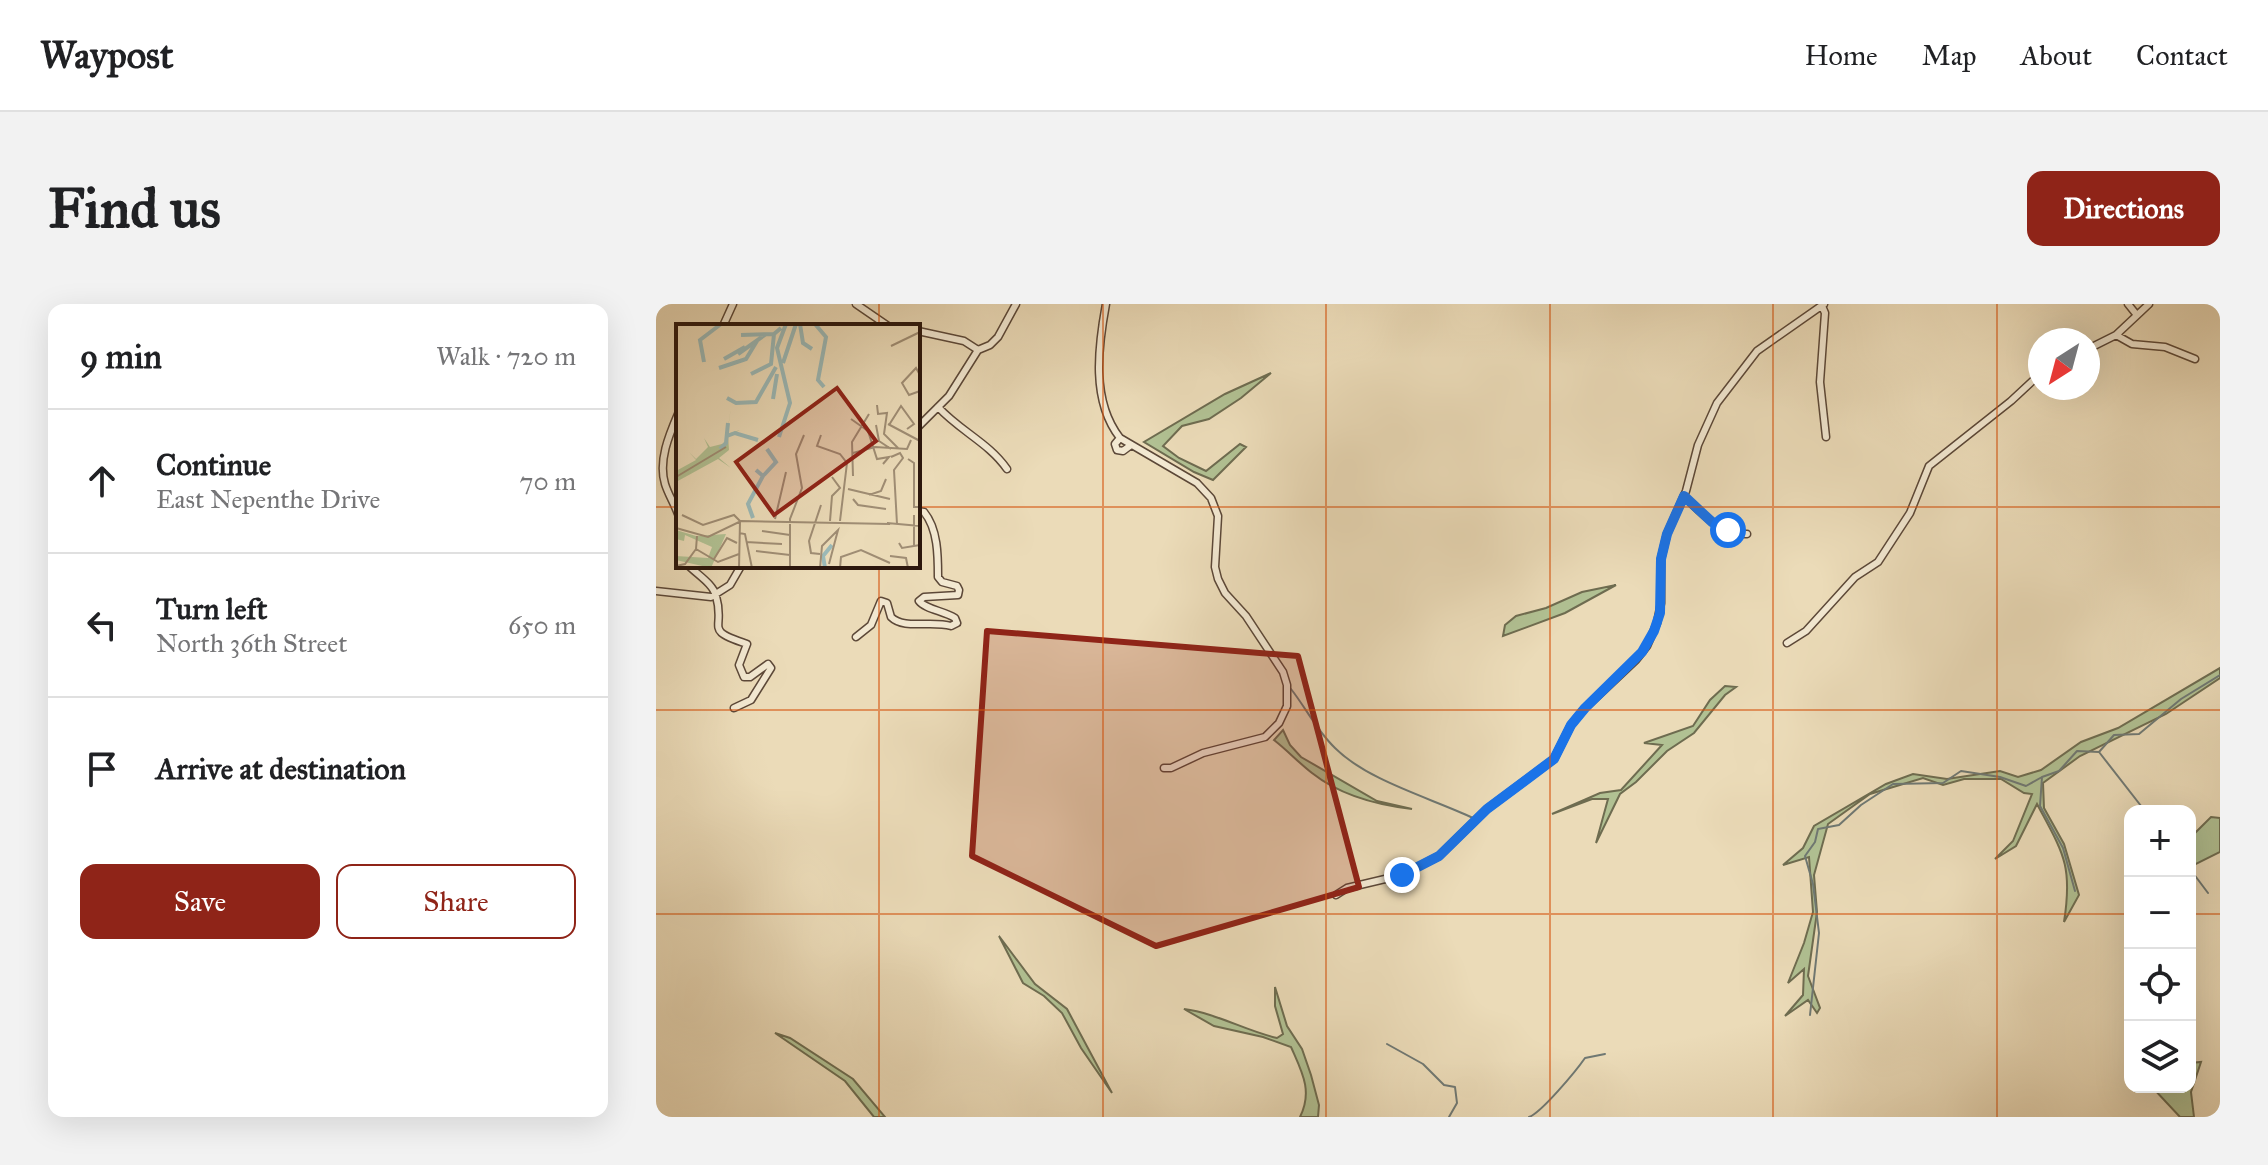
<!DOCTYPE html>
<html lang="en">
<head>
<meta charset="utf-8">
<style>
  :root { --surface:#fff; --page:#f2f2f2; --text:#202124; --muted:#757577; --line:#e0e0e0; --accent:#8f2418 }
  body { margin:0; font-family:"IM FELL Great Primer",serif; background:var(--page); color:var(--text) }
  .controls { position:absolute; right:24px; bottom:24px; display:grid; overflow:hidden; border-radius:16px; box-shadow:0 8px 32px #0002 }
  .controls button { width:72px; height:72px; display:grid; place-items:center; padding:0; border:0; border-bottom:2px solid var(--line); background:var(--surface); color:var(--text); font:40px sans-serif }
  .compass { position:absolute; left:1372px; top:24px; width:72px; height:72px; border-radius:50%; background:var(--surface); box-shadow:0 8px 32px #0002; rotate:216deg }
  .stop { position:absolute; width:24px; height:24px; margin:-18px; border:6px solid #1a73e8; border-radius:50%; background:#fff }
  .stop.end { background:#1a73e8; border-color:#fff; box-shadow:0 2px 8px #0008 }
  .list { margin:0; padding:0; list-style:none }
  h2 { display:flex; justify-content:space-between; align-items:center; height:104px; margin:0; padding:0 32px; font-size:34px }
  h2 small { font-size:26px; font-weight:400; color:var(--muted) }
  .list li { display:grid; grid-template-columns:52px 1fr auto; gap:24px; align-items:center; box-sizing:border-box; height:144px; padding:0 32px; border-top:2px solid var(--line) }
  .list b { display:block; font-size:30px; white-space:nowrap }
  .list p { margin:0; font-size:26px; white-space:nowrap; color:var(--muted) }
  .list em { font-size:26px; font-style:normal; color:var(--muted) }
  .actions { display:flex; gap:16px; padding:24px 32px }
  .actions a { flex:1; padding:18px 0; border:2px solid var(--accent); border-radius:16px; text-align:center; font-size:28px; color:var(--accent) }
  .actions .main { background:var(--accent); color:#fff }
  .icon { flex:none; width:44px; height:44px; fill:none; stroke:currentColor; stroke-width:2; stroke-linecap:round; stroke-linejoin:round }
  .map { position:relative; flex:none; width:1564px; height:813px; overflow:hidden; border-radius:16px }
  header { display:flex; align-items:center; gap:48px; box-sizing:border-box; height:112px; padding:0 40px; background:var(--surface); border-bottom:2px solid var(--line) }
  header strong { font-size:38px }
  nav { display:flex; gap:44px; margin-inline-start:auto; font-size:28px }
  .intro { display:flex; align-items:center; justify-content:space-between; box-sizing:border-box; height:192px; padding:0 48px }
  h1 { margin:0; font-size:56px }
  .button { padding:20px 36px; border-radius:16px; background:var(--accent); color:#fff; font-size:28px; font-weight:700 }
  main { display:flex; gap:48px; padding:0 48px }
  aside { flex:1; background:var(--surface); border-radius:16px; box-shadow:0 8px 32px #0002 }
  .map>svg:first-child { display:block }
  .green { fill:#b1c193; stroke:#6e6c50; stroke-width:2 }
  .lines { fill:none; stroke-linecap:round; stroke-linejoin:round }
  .stream { stroke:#6f7873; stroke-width:2 }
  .minor-casing { stroke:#5c4838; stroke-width:9 }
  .minor { stroke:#f2e8d1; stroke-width:6 }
  .route { stroke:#1a73e8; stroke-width:10 }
  .marked { fill:#8f2418; fill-opacity:0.2; stroke:#8f2418; stroke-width:6; stroke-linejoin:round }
  .grid { fill:none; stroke:#d5520c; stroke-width:2; stroke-opacity:0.55 }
  .inset-river { fill:none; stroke:#9bb9b7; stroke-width:4 }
  .inset-road { fill:none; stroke:#9f8d74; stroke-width:2 }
  .view { fill:#8f2418; fill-opacity:0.15; stroke:#8f2418; stroke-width:4 }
  .inset-edge { fill:none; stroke:#2c170d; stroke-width:4 }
</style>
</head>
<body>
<header>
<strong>Waypost</strong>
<nav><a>Home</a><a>Map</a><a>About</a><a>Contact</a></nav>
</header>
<div class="intro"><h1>Find us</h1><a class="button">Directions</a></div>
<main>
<aside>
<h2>9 min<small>Walk · 720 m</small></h2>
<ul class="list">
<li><svg class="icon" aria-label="ahead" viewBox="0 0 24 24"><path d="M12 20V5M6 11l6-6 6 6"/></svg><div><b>Continue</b><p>East Nepenthe Drive</p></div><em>70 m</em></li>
<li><svg class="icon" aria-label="left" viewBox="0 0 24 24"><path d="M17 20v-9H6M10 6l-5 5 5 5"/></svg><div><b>Turn left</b><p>North 36th Street</p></div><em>650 m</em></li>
<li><svg class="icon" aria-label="arrive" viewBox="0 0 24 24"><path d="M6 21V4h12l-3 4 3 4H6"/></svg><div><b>Arrive at destination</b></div></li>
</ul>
<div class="actions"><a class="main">Save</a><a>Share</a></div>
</aside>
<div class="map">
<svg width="1564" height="813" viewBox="0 0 1564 813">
  <rect width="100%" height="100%" fill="#ebdbb8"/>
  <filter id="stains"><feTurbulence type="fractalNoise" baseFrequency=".0025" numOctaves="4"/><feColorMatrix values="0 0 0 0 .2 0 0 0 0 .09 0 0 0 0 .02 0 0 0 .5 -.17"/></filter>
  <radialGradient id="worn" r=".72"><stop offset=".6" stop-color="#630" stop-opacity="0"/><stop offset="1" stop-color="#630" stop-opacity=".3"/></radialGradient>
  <path class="green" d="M 615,69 L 585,94 L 553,115 L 526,122 L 507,142 L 523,154 L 550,167 L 584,140 L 590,143 L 557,176 L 538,168 L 488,138 L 569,90 Z
    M 960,281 L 909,309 L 847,332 L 849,321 L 860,312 L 890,304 L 926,288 Z
    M 1564,364 L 1564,374 L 1510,410 L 1424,452 L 1387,479 L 1388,504 L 1408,540 L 1423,591 L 1408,618 C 1417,561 1407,549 1381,500 L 1360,542 L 1339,555 L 1357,537 L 1376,490 L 1368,489 L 1345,475 L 1308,475 L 1287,481 L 1267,474 L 1214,490 L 1172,520 L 1158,571 L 1161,608 L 1152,672 L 1164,704 L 1161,709 L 1152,696 L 1129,712 L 1147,691 L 1148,665 L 1132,679 L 1148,639 L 1157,608 L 1153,553 L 1127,561 L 1147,544 L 1158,522 L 1230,480 L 1257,470 L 1291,475 L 1344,467 L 1362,473 L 1385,466 L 1425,438 L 1462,424 Z
    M 1069,382 L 1080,383 L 1069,391 L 1038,429 L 1011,447 L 980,478 L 964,490 L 940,539 L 952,495 L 936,495 L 896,510 L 944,489 L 965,486 L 1006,441 L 988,439 L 1037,422 L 1054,396 Z
    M 627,426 L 634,441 L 645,453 L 721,497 L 756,505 C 721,501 685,492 656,469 C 643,459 632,447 618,436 Z
    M 1555,513 L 1564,514 L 1564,548 L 1534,563 L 1534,530 L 1539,529 Z
    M 343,632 L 379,680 L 411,705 L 456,789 L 425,744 L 406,709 L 388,692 L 367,679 Z
    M 619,683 L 631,722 L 646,745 L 655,771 L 663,801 L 662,813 L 644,813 C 657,787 646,768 635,743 L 607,733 L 558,722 L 528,705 C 560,709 590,727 621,734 L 627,730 L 619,702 Z
    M 119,729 L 134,734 L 197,775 L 229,813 L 218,813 L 189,777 Z
    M 1545,758 L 1535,788 L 1538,813 L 1524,813 L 1496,783 L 1534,783 L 1534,759 Z"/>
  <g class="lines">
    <path class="stream" d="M 635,385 C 650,404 661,427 679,444 C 712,477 775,494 817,514
      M 1443,448 L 1489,507
      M 1534,565 L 1552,589
      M 1419,587 L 1407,544 L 1384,502 L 1386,473 L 1403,467 L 1421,447 L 1443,448 L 1458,431 L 1483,430 L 1525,395 L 1564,371
      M 1154,711 L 1163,629 L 1157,580 L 1149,552 L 1159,538 L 1162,525 L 1183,521 L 1205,501 L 1237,480 L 1287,479 L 1305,467 L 1344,473 L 1370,482 L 1386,473
      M 731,740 L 767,760 L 788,781 L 799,783 L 801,799 L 793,813
      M 873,813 C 885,809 920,767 929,754 L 949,750"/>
    <defs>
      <path id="minor" d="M 200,0 L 232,22
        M 450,0 C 442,43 435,97 464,134 L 541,179 L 555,194 L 562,212 L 559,263 L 562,275 L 569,289 L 590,312 L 627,368 L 631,381 L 631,402 L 623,419 L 609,433 L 547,449 L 515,464 L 508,464
        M 1472,0 L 1480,10
        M 1166,2 L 1169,9 L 1164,78 L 1170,133
        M 67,22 L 77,0
        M 262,27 L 308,37 L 322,46
        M 1460,31 L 1476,40 L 1509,43 L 1539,55
        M 1432,45 L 1460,31 L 1493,0
        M 282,103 C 304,127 333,139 351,165
        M 22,110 C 13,131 2,157 9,180 C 12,190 18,199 22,210
        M 262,123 L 293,92 L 322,46 L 334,41 L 342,33 L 360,0
        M 464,134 L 459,140 L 461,146 L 467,147 L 475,141
        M 1028,192 C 1045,209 1065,231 1091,230
        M 33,262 C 42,271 57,280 60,292 C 70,326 46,325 91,340 L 83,361 L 88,373 L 94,373 L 112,360 L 115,364 L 95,396 L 78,404
        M 0,287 L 55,293 L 74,281 L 85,262
        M 200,333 L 215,321 L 225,297 L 231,299 L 235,313 C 248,326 275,316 295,322 L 301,319 L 299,314 C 288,307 269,305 263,297 L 268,293 L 302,291 L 303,286 L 301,282 L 286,278 L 282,273 C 282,252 282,225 268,208 L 262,207
        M 1131,339 L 1150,327 L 1199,273 L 1222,258 L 1254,209 L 1273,162 L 1355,97 L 1384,70
        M 680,591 L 691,584 L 746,571 L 783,552 L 831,505 L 898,455 L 915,421 L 929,404 L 980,356 L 991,342 L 1001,319 L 1005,299 L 1005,255 L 1011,230 L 1030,187 L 1042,141 L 1061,99 L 1101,47 L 1168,0"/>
    </defs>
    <use href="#minor" class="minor-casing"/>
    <use href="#minor" class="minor"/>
  </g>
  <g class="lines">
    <path class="route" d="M 746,571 L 783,552 L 831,505 L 898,455 L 915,421 L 929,404 L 986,348 L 998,327 L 1004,309 L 1005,255 L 1011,230 L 1028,192 L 1056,218 L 1072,226"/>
  </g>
  <path class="marked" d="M 331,327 L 642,352 L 703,583 L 500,642 L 316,552 Z"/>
  <path class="grid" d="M 223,0 L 223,22M 447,0 L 447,813M 670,0 L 670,813M 894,0 L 894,813M 1117,0 L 1117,813M 1341,0 L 1341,813M 0,203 L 22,203M 262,203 L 1564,203M 223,262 L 223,813M 0,406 L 1564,406M 0,610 L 1474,610M 1534,610 L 1564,610"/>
  <g transform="translate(20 20)">
    <rect width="244" height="244" fill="#ebdbb8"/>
    <path d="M 55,83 L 51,110 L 64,106 L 52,112 L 53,126 L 43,134 L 55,144 L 42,135 L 0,158 L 0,147 L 20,136 L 13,128 L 20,135 L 32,123 L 28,114 L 34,123 L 50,119 ZM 0,206 L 20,212 L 50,210 L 35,244 L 0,236 L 0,232 L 32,234 L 36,223 L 9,211 L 8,217 L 0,215 Z" fill="#b1c193"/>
    <path class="inset-river" d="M 124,0 L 127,19 L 136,25M 139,0 L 150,13 L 142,56 L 148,63M 65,11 L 98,10 L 105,4M 62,30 L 90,10M 48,35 L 69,23M 28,38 L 24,16 L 45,0M 107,39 L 120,0M 43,44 L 70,35 L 81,17M 75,50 L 95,40 L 98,10M 51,74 L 60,79 L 80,78 L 100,43M 97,75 L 101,50M 51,112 L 59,109 L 82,116M 103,113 L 114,79 L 101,24 L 110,0M 44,125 L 50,119 L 52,99M 88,151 L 100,138 L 91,125M 77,194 L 72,180 L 87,152 L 80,146M 149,244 L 147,232 L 156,221"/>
    <path class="inset-road" d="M 215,22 L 244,8M 244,51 L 240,44 L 226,59 L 233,71 L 244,67M 201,81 L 202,90 L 211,89 L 208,110 L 222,124M 175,95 L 192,107 L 201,135 L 213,133 L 207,140M 212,100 L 244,117M 200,101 L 203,117 L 215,125M 213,101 L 225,82 L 238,100 L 231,105M 145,111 L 141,122 L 164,130 L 171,139 L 164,197M 177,129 L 199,123 L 231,125 L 235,116M 215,133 L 224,129 L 227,134 L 218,146 L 221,200M 232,135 L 238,139 L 238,183 L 244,183M 177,152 L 176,118 L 193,90M 0,153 L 50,123M 172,165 L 214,175M 193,171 L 205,167 L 210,155M 177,175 L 182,181 L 210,185M 6,191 L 27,201 L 58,191 L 64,197M 238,191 L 238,221M 99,195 L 110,148M 154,197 L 156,172 L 164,164 L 156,153M 211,199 L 244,202M 0,204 L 32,213 L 65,197 L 214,200M 86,207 L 114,211M 63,209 L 69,210 L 76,244M 70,218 L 106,220M 223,219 L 226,224 L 244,221M 20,225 L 42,238 L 63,230M 80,227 L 114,231M 144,230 L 135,229 L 133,217 L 145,181M 214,232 L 230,234 L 232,244M 38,235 L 51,214 L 61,219M 0,242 L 9,240 L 20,225 L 21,212M 63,244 L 64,197M 114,244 L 114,195 L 126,164 L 120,130 L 128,111M 144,244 L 146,222 L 162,206 L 153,240M 164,244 L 165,233 L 185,226 L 214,239"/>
    <path class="view" d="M 161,64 L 200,117 L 98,191 L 60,138 Z"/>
    <rect width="244" height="244" class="inset-edge"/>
  </g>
  <rect width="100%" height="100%" filter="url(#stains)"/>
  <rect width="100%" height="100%" fill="url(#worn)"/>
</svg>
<div class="controls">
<button>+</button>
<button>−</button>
<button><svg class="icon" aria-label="locate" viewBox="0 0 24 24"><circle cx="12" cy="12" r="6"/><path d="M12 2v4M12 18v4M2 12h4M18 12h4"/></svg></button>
<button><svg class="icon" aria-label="layers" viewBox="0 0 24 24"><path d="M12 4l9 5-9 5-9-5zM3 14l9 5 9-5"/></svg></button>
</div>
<svg class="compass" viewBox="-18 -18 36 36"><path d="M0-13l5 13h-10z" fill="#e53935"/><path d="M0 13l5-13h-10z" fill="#757577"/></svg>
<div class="stop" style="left:1072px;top:226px"></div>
<div class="stop end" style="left:746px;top:571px"></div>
</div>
</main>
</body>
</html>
